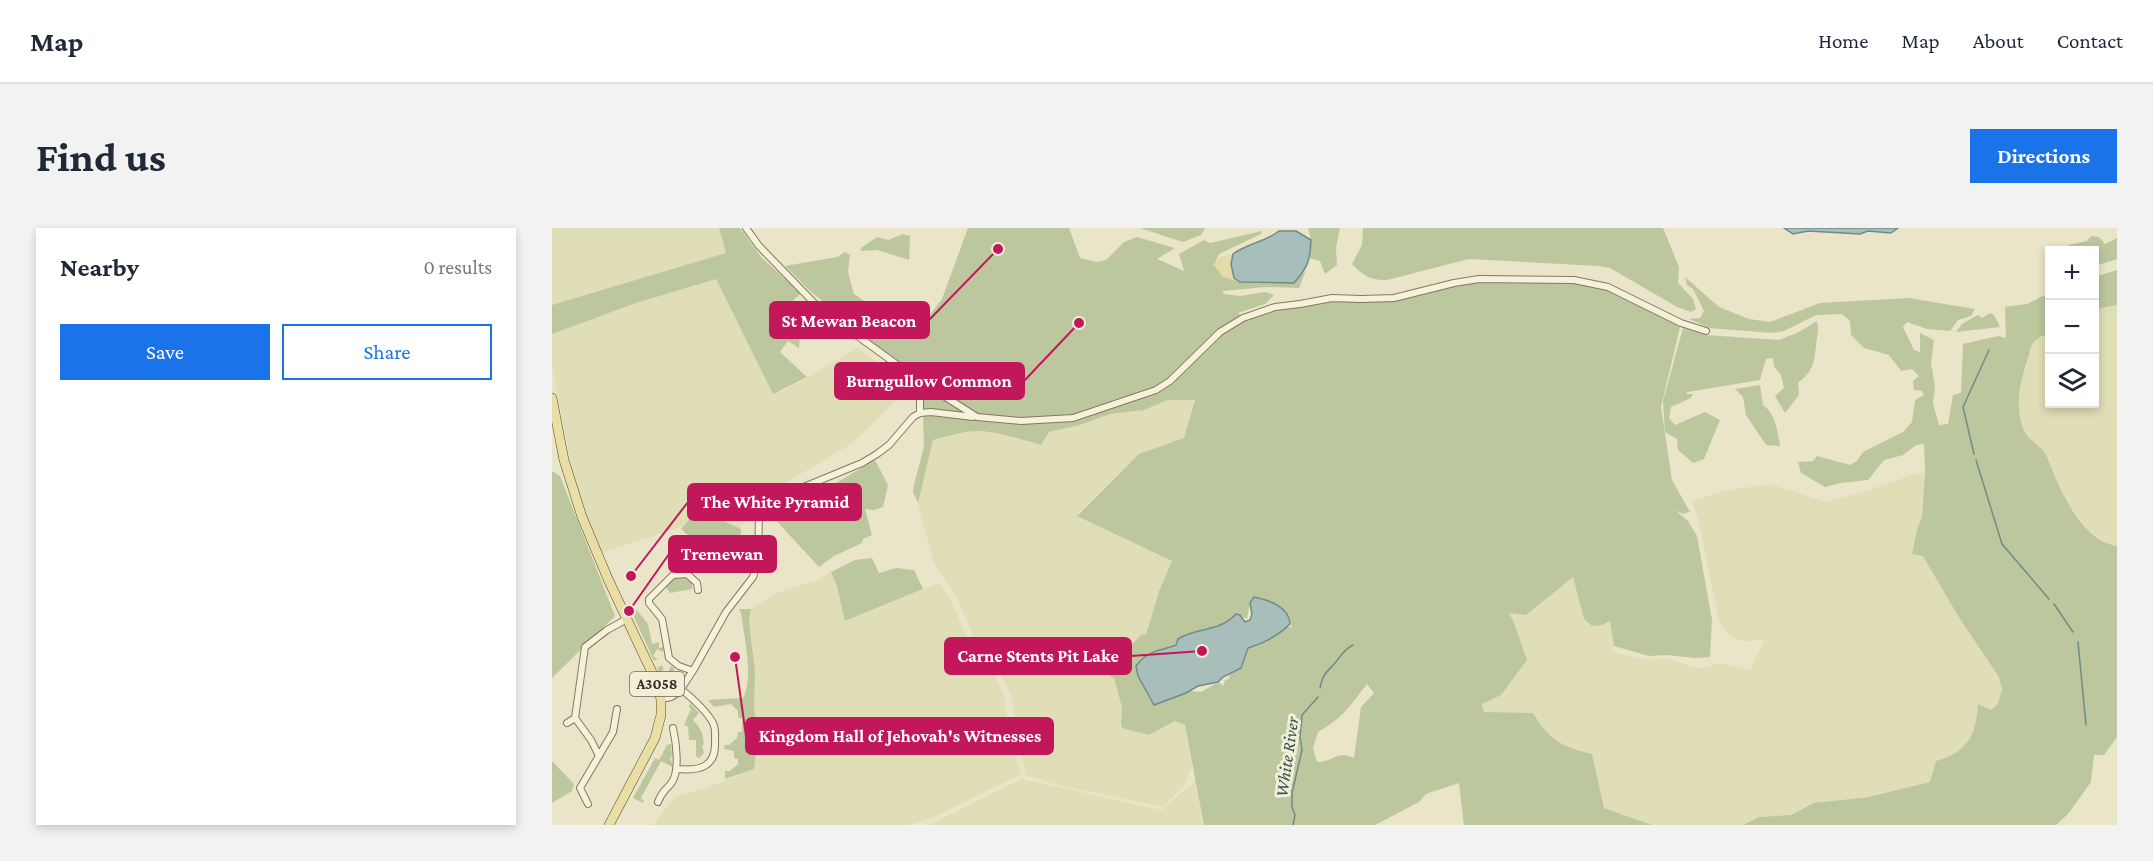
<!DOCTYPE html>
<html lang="en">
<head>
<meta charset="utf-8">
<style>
  :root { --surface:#fff; --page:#f2f2f3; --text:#1f2937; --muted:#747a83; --line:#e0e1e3; --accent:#1a73e8 }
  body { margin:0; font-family:"Crimson Pro",serif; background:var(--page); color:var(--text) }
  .controls { position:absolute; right:18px; top:18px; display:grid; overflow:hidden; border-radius:0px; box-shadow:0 3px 9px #0003 }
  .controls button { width:54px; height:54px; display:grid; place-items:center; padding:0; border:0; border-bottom:2px solid var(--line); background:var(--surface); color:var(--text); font:30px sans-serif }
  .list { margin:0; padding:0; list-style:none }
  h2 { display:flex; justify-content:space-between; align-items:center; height:78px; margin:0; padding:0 24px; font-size:26px }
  h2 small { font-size:20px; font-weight:400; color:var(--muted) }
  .actions { display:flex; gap:12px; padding:18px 24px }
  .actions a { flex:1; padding:14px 0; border:2px solid var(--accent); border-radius:0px; text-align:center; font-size:21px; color:var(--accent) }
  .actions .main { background:var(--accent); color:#fff }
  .icon { flex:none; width:33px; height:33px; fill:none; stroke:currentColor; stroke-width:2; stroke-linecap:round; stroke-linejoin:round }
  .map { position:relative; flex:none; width:1565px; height:597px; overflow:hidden; border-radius:0px }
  header { display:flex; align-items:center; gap:36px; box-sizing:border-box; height:84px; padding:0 30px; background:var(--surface); border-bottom:2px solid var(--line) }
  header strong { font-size:28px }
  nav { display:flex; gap:33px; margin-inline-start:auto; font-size:21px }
  .intro { display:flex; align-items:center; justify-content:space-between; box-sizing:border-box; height:144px; padding:0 36px }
  h1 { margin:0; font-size:42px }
  .button { padding:15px 27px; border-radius:0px; background:var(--accent); color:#fff; font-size:21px; font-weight:700 }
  main { display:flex; gap:36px; padding:0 36px }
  aside { flex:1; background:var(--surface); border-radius:0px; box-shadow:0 3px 9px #0003 }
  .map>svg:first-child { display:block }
  .farmland { fill:#dfdeb6 }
  .green { fill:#bcc79d; fill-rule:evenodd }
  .sand { fill:#e3dca8 }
  .water { fill:#a8bebb; stroke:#708c89; stroke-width:1.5 }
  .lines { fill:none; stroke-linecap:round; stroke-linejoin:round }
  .stream { stroke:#708c89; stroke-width:1.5 }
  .minor-casing { stroke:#84785f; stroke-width:8 }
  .primary-casing { stroke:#524632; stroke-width:10 }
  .minor { stroke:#f5f1da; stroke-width:6 }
  .primary { stroke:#e9dea4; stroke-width:9 }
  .labels { text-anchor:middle; stroke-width:6; stroke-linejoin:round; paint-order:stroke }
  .shield { fill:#f2eed7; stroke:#6e6858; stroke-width:1.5 }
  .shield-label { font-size:15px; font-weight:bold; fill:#362e21 }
  .water-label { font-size:18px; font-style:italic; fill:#325154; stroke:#f2eed7 }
  .leader { fill:none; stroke:#c2185b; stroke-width:2 }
  .callout-dot { fill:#c2185b; stroke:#f2eed7; stroke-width:2 }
  .callout { fill:#c2185b; stroke:#c2185b; stroke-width:2 }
  .callout-label { font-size:18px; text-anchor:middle; font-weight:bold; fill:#fff }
</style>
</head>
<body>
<header>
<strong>Map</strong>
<nav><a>Home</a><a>Map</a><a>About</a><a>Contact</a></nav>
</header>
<div class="intro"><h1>Find us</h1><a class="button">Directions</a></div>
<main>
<aside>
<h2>Nearby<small>0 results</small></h2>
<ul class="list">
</ul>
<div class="actions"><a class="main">Save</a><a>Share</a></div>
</aside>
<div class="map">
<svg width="1565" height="597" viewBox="0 0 1565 597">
  <rect width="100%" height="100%" fill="#eae5c8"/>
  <path class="farmland" d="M 0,0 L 167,0 L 175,25 L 0,77 Z
    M 164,51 L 221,166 L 240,158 L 306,120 L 359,158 L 299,216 L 205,272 L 195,283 L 189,301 L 167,290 L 154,279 L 152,274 L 132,298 L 49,325 L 24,258 L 0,141 L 0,106 L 81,76 Z
    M 1565,77 L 1565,318 L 1558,317 L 1537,303 L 1514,273 L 1490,219 L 1481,215 L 1471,202 L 1466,179 L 1468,153 L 1482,114 L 1497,105 L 1498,176 L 1542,176 L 1543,81 Z
    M 632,171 L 643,172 L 632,210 L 587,226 L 528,283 L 525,288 L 620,333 L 607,363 L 594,407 L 555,446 L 562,449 L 570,479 L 569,495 L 570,500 L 597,507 L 623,493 L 633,497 L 640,539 L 632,558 L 611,579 L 510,558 L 474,548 L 459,467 L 447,442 L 430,423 L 426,417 L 428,414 L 423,411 L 402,365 L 381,333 L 366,275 L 380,212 L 412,204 L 430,203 L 472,211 L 489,217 L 497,204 L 528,197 L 558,186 L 592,182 L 616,172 Z
    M 1373,245 L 1370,288 L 1365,302 L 1371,328 L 1406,388 L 1447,449 L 1450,461 L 1446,477 L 1439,482 L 1426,477 L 1424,499 L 1412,519 L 1395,530 L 1384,533 L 1378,554 L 1317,569 L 1262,575 L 1239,587 L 1207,589 L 1191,597 L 1100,597 L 1052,580 L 1040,526 L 1015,521 L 991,503 L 981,485 L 932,484 L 930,476 L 949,467 L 974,432 L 962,395 L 956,385 L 974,387 L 1021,348 L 1058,392 L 1062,418 L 1060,424 L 1096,432 L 1110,430 L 1118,431 L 1143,440 L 1152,440 L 1167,435 L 1198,442 L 1213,412 L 1190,413 L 1179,409 L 1167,393 L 1147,294 L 1140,273 L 1171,263 L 1218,256 L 1273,274 L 1314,263 L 1363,246 Z
    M 279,344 L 285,358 L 294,393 L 387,355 L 397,369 L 427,436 L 440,441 L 452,468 L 460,518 L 469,546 L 382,589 L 358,597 L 101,597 L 124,568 L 154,560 L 202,541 L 206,508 L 202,480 L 203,444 L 197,393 L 199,381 L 221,367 L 235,361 L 264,353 Z
    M 470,551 L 610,582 L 644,552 L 652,597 L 377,597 Z"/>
  <path class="green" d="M 167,0 L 188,0 L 210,30 L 249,65 L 217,96 L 219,103 L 226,109 L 237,108 L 251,84 L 257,88 L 244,104 L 248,108 L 247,120 L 236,113 L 228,124 L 255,149 L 221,166 L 164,51 L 81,76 L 0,106 L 0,77 L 174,25 Z
    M 416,0 L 517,0 L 528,30 L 545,34 L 554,32 L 572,14 L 585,9 L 623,20 L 605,31 L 632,43 L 627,26 L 652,12 L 658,15 L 710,3 L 709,6 L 667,26 L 662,37 L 688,54 L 742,55 L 754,42 L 747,60 L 714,59 L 670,63 L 672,66 L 688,68 L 713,64 L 722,67 L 713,76 L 686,85 L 691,90 L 723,79 L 768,71 L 842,70 L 927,51 L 1002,52 L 1056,59 L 1129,95 L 1109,179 L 1120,252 L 1138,284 L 1131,286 L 1123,282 L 1136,293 L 1145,308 L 1160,392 L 1158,429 L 1143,430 L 1115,427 L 1097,428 L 1062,418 L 1058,393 L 1050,397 L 1040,398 L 1032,391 L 1021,349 L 974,387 L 957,385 L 962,395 L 975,432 L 949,467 L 930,476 L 932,484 L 981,485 C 997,512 1010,519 1040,526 L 1052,580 L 1100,597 L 912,597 L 907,555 L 874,566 L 867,574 L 823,597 L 652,597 L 633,497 L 623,493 L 597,507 L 570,500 L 569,495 L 570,479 L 562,450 L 555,446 L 566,436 L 562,435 L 590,406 L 594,407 L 607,363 L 620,333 L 525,288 L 587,226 L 632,210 L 643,172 L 616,172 L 592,182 L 558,186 L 528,197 L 497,204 L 489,217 C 474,212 445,204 428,203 C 412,203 396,208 381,212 L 366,275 L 361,264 L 362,257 L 372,218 L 371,185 L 362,149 L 299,103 L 308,103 L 259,64 L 233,38 L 285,29 L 293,24 L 298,27 L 296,44 L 302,66 L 324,81 L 319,91 L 323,93 L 339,82 L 349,82 L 363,92 L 367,101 L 390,71 ZM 394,171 L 426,187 L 468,193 L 463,196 L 421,192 L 417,186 L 395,175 ZM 702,369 C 721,372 734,380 740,399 L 734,399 C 725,409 709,417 696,420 L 689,440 L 678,445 L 677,451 L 673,452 L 671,458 L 668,455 L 663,456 L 649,464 L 638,463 L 606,475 L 598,472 L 586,448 L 594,426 L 612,422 L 651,401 L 668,399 L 688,387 L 695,391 L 698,375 ZM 815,456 L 822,465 L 809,479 L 802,530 C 784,522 782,534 765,534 L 761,520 L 766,504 C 792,489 798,478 815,456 Z
    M 588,0 L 653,0 L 649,7 L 631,14 Z
    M 756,0 L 788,0 L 784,20 L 785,37 L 773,46 L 768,33 L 758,30 L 759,12 Z
    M 811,0 L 1111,0 L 1127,39 L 1126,55 L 1141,71 L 1144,81 L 1139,84 L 1125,79 L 1058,40 L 1047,38 L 917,31 L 835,52 C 820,53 810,47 800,36 L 810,17 Z
    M 351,6 L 358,8 L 357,32 L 325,22 L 309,23 L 309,20 L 325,9 L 336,12 Z
    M 1539,8 L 1547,9 L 1553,16 L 1565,10 L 1565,31 L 1543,38 L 1542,22 L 1516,22 L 1517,17 L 1535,13 Z
    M 1565,42 L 1565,77 L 1543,81 L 1543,49 Z
    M 1133,49 L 1167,79 L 1197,91 L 1218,94 L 1268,75 L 1357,70 L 1423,81 L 1419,88 L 1406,92 L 1398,103 L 1375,101 L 1355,94 L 1351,99 L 1362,122 L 1368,124 L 1368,105 L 1382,112 L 1379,135 L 1383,158 L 1381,175 L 1387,197 L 1396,196 L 1401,167 L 1409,165 L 1411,116 L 1446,108 L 1454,110 L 1453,79 L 1475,76 L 1497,65 L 1497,105 C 1493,107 1485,110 1482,114 C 1479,117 1478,124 1477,127 C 1469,151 1462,175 1471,200 C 1475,213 1489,216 1494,227 C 1507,258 1527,312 1565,318 L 1565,509 L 1552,527 L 1542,527 L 1539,554 L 1516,586 L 1504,597 L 1191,597 L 1207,589 L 1239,587 L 1262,575 L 1317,569 L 1378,554 L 1384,533 C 1416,524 1424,507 1426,476 L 1439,482 L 1446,476 L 1450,461 L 1447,449 L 1406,388 L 1371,328 L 1360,326 L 1365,302 L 1370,288 L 1373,245 L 1372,216 L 1364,217 L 1351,227 L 1332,232 L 1316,252 L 1289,255 L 1273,259 L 1249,245 L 1246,234 L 1261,233 L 1265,228 L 1298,237 L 1305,233 L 1311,224 L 1351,204 L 1360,194 L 1363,172 L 1372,167 L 1370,163 L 1362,162 L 1361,153 L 1367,148 L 1360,141 L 1349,143 L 1337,127 L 1312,120 L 1299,107 L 1298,93 L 1290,86 L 1264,87 L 1232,103 L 1220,105 L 1157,100 L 1137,91 L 1148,90 L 1152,83 L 1141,61 L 1135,57 Z
    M 1438,85 L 1442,87 L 1448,99 L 1404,104 L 1410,96 L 1426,87 L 1430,90 Z
    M 1265,93 C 1267,103 1265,107 1264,117 C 1262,136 1261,143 1246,155 L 1247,167 L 1233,185 L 1223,168 L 1232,160 L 1229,147 L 1222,139 L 1221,130 L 1214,131 L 1208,152 L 1135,164 L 1135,166 L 1141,166 L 1139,170 L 1119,179 L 1117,190 L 1123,197 L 1153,184 L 1168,192 L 1152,231 L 1141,235 L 1126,222 L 1125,211 L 1113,204 L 1111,173 L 1131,100 L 1154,107 L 1227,112 L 1247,104 Z
    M 1208,157 L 1211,177 C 1223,185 1226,204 1228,218 L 1215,217 L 1212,214 L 1194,187 L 1191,169 L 1183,161 Z
    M 323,232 L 336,257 L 331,279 L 322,282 L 313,281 L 320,307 L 311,311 L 310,315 L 282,328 L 267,339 L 217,285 L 229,282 L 254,283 L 258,272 L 264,267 Z
    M 0,243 L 8,248 L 63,388 L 0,450 Z
    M 152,274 C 158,288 176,295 189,301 L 188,316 L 181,340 L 174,337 L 171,340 L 159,331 L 161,326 L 149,317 L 137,326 L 129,321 L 138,309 L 129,301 Z
    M 320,330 L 327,345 L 344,340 L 362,342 L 371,361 L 293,393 L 285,358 L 279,344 L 303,332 Z
    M 132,348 L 140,354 L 140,361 L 118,365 L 114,359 L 123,349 Z
    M 84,381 L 96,396 L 100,416 L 107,414 L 107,420 L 111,419 L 111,424 L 105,421 L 101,428 L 106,431 L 102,433 L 82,389 L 82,383 Z
    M 187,381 L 199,381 L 197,393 L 203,444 L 202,480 L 206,508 L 202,541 L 173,551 L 173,543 L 178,543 L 186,536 L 186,531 L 182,530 L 182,523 L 172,521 L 173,517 L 177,517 L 185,510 L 186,504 L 190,504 L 190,490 L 186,490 L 186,483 L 179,476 L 162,479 L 156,472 L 191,470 C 202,450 192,408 189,385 Z
    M 110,437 L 112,442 L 109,443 L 110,450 L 117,449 L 117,442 L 119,438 L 123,440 L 120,445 L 124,448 L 121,452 L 126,455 L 133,446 C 133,456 125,463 116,464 L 113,463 L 105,440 Z
    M 138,475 L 147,485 L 141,492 C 149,500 151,506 152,517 L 150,517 L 152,525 L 147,530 L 144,528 L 144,512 L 137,512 L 136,499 L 132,497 L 139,481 L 137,479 Z
    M 119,516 L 120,529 L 118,529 L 121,539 L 109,533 L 89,570 L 92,573 L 91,575 L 81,570 L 103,530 L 107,532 L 115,517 Z
    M 0,533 L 22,556 L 20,563 L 0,575 Z"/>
  <path class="sand" d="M 681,26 L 679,36 L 682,50 L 688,54 L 671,49 L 662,37 L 667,29 Z"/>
  <path class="water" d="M 1232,0 L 1346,0 L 1339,5 L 1316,3 L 1308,6 L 1256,3 L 1241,6 Z
    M 727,3 L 744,3 L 759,12 C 758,33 756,39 742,55 L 688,54 L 682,50 L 679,36 L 681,26 C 696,15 714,14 727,3 Z
    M 702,369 C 716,372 737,378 738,396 C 726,408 713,415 696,420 L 689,440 L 671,449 L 666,454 L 646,458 L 634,465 L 602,477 L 586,448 L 584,438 C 596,422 606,424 624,417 L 626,411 C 647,398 666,405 684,386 L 688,387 L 693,394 L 698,392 L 700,386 L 698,375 Z"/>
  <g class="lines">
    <path class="stream" d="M 1422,226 L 1411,179 L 1437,122
      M 1424,232 L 1450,316 L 1497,371
      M 1502,376 L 1521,404
      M 1526,414 L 1534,497
      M 768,460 C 771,446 774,445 783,435 C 790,427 791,422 801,417
      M 741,597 L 743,587 L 740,579 L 740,565 L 750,522 L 748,509 L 750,487 L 766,469"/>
    <defs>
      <path id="minor" d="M 194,0 L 207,18 L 267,80 L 362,149 L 425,189 L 469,193 L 521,190 L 604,162 L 618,153 L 668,104 L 691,90 L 723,79 L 748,76 L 780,70 L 809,71 L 842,70 L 902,55 L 927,51 L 1022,52 L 1056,59 L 1129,95 L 1154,103
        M 362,149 L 368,173 L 368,185
        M 141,443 L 127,438 L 117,430 L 110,391 L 97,375 L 97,371 L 121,347 L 135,346 L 145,355 L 146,362
        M 109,471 L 119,469 L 127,464 L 142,441 L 174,384 L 201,349 L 206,333 L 207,285 L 211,278 L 220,272 L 310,235 L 325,226 L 337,217 L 361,189 L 368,185 L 379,184 L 421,189
        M 23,490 L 33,419 L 55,402 L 75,391
        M 15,495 L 23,490 L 39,512 L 47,528
        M 126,541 C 148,543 164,539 163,514 C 163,507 164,501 161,495 C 154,482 140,470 129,461
        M 106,574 C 111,561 114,563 120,554 C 128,542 124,514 121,500
        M 36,576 L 28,560 L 61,504 L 65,481"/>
      <path id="primary" d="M 0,170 L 12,232 L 30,289 L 56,351 L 104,453 L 109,471 L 109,487 L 103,510 L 57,597"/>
    </defs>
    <use href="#minor" class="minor-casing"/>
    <use href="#primary" class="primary-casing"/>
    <use href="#minor" class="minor"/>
    <use href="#primary" class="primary"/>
  </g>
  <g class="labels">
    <rect class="shield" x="78" y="444" width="54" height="24" rx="4.5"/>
    <g class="shield-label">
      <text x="105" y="461">A3058</text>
    </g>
    <g class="water-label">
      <text transform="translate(735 529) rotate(-82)" y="6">White River</text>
    </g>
  </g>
  <path class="leader" d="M446 21L377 92M527 95L472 153M79 348L136 274M77 383L117 326M650 423L579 428M183 429L194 508"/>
  <g class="callout-dot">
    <circle cx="446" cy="21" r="6"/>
    <circle cx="527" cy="95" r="6"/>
    <circle cx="79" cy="348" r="6"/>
    <circle cx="77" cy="383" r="6"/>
    <circle cx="650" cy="423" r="6"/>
    <circle cx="183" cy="429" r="6"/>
  </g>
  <g class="callout">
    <rect x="218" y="74" width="159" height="36" rx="6"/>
    <rect x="283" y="135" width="189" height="36" rx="6"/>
    <rect x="136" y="256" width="173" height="36" rx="6"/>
    <rect x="117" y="308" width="107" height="36" rx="6"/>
    <rect x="393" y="410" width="186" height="36" rx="6"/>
    <rect x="194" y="490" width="307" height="36" rx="6"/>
  </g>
  <g class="callout-label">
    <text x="297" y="99">St Mewan Beacon</text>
    <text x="377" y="159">Burngullow Common</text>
    <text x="223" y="280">The White Pyramid</text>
    <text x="170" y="332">Tremewan</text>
    <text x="486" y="434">Carne Stents Pit Lake</text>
    <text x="348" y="514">Kingdom Hall of Jehovah's Witnesses</text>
  </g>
</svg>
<div class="controls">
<button>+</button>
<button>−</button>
<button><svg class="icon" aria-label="layers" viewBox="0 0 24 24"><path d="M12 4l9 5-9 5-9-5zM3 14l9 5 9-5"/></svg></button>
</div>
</div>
</main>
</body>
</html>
